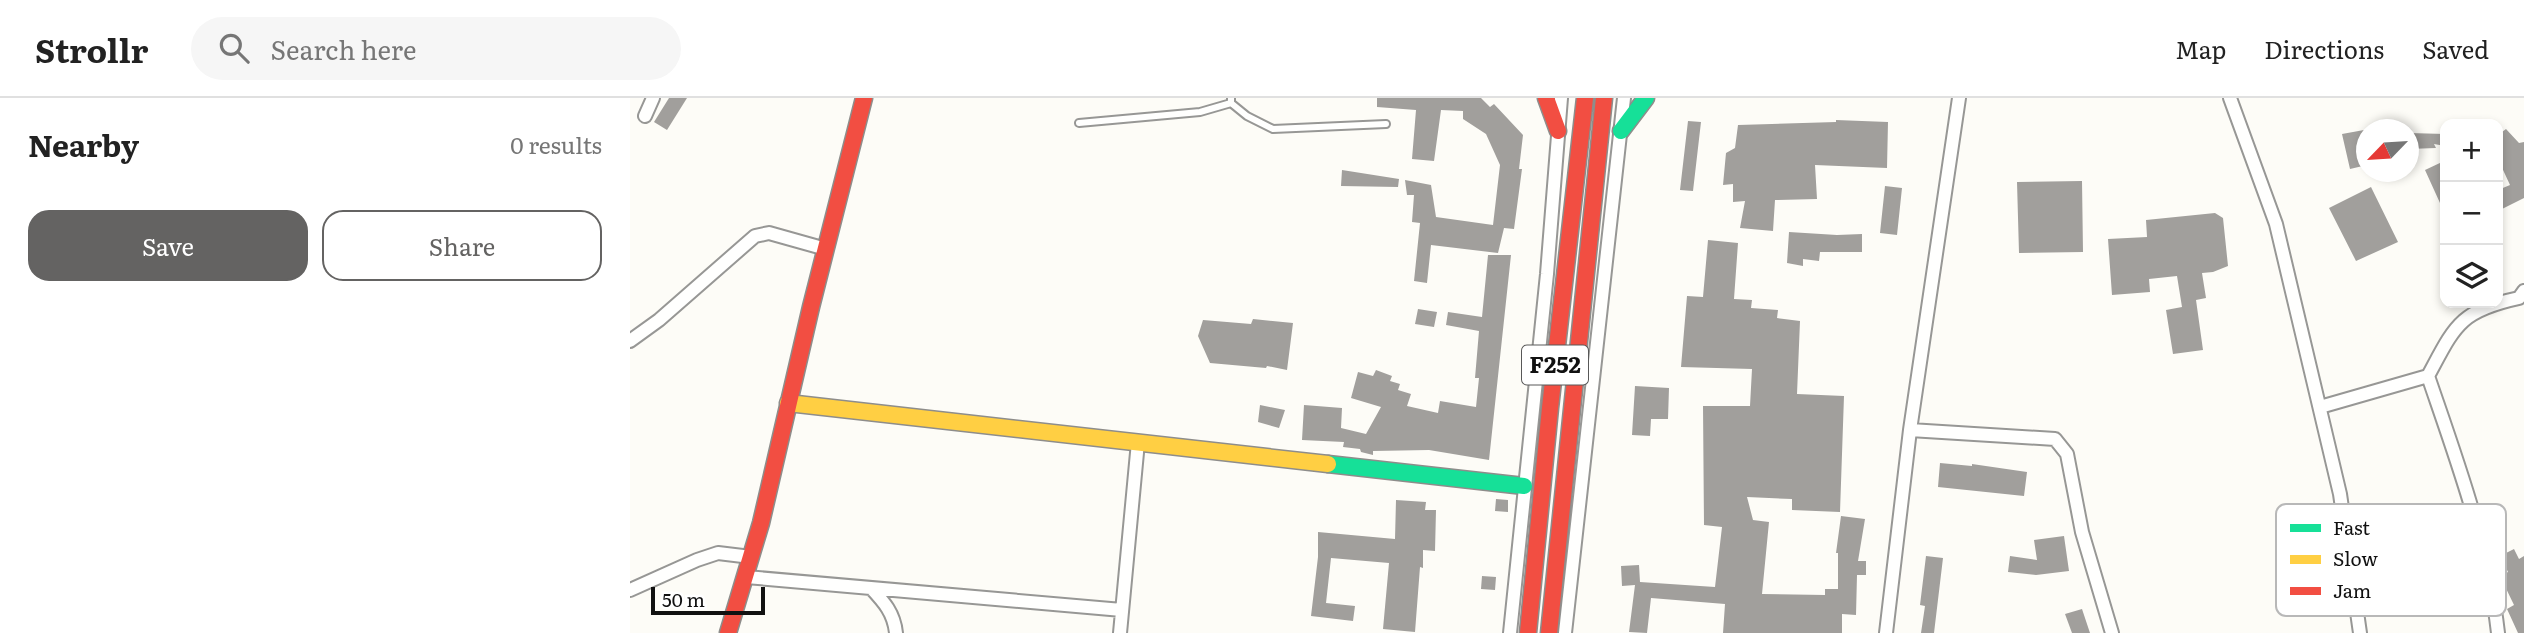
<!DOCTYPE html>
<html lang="en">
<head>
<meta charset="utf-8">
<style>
  :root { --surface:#fff; --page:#f6f6f6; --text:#222; --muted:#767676; --line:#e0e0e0; --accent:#646362 }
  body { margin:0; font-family:Literata,serif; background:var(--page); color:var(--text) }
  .controls { position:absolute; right:21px; top:21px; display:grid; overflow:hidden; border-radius:14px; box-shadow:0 4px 10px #0003 }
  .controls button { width:63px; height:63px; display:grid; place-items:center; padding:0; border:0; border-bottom:2px solid var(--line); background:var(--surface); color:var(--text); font:35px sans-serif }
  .compass { position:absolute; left:1726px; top:21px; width:63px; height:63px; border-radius:50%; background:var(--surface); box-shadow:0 4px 10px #0003; rotate:245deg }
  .scale { position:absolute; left:21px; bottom:18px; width:114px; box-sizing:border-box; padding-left:7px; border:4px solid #111; border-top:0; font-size:19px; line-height:24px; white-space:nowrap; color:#111; -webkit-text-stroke:5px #fff; paint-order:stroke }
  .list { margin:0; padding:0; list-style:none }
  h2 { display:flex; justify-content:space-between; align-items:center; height:91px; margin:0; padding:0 28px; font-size:30px }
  h2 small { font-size:23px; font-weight:400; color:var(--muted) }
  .actions { display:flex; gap:14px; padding:21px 28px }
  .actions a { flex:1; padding:16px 0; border:2px solid var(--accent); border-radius:21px; text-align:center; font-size:24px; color:var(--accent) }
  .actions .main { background:var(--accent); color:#fff }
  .icon { flex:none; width:38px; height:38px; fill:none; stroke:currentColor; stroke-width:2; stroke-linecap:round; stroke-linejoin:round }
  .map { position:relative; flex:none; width:1894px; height:535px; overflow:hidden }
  header { display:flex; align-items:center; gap:42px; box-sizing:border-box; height:98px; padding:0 35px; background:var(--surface); border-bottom:2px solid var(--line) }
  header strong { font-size:33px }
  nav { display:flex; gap:38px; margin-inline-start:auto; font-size:24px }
  .search { width:490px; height:63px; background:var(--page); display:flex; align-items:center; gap:18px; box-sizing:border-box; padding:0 24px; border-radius:38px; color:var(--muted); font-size:26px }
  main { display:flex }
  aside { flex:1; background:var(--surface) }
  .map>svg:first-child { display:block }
  .building { fill:#a19f9c }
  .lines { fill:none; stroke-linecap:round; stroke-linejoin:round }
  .lane-casing { stroke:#979795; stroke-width:10 }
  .street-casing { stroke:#979795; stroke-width:16 }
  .fast-casing { stroke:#8e8d8b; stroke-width:19 }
  .slow-casing { stroke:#8e8d8b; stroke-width:19 }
  .jam-casing { stroke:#8e8d8b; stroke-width:19 }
  .lane { stroke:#fffffe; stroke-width:6 }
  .street { stroke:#fffffe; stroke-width:12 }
  .fast { stroke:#16e098; stroke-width:16 }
  .slow { stroke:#ffcf43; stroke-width:16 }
  .jam { stroke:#f24e42; stroke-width:16 }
  .labels { text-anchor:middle; stroke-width:7; stroke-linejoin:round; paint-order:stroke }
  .shield { fill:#fff; stroke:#585858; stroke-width:2 }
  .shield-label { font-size:23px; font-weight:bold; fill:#111 }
  .key { fill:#fff; stroke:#b8b8b8; stroke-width:2 }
  .key-label { font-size:19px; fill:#111 }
</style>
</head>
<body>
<header>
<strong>Strollr</strong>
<div class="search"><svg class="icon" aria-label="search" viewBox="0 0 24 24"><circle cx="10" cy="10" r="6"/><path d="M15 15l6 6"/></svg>Search here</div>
<nav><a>Map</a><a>Directions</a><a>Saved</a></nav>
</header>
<main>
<aside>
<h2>Nearby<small>0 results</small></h2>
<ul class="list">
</ul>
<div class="actions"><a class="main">Save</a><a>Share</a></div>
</aside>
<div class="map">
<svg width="1894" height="535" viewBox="0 0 1894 535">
  <rect width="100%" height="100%" fill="#fdfcf7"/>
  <path class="building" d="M 39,0 L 57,0 L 37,32 L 24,24 Z
    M 747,0 L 851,0 L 860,9 L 864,6 L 893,37 L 889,71 L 892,71 L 884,131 L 874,130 L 868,155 L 801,147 L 797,185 L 784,183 L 790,125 L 782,124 L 784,97 L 777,97 L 775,82 L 801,87 L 806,119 L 863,127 L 870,67 L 856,36 L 833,21 L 833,13 L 811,12 L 804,63 L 782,61 L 786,12 L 747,9 Z
    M 1206,22 L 1258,24 L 1257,70 L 1185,67 L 1187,101 L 1145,102 L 1143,133 L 1110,130 L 1115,103 L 1103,104 L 1103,86 L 1093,87 L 1096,55 L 1105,50 L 1108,27 L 1206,24 Z
    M 1058,23 L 1071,24 L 1063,93 L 1050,92 Z
    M 1876,31 L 1889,45 L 1894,44 L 1894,100 L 1868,113 L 1868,92 L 1880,87 L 1868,61 L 1868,37 Z
    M 1734,32 L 1737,67 L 1720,71 L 1712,36 Z
    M 1779,35 L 1815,36 L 1815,48 L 1804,46 L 1806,50 L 1779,51 Z
    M 1812,64 L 1815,71 L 1815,116 L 1795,72 Z
    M 712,72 L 769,81 L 768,89 L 711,88 Z
    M 1452,83 L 1453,154 L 1389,155 L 1387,84 Z
    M 1255,88 L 1272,90 L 1267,137 L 1250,135 Z
    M 1741,89 L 1768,144 L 1726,163 L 1699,110 Z
    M 1585,115 L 1593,120 L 1598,168 L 1583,174 L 1572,175 L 1576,200 L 1566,202 L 1573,252 L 1543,256 L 1536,212 L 1552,209 L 1547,178 L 1519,181 L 1520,194 L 1482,197 L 1478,141 L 1517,139 L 1516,122 Z
    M 1159,134 L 1207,137 L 1232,136 L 1232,154 L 1190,154 L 1189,163 L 1173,161 L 1173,168 L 1157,165 Z
    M 1078,142 L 1108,145 L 1104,201 L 1122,202 L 1121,210 L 1148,212 L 1147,220 L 1170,223 L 1167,296 L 1214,298 L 1210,414 L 1162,412 L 1162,401 L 1117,399 L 1123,422 L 1139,424 L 1132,496 L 1195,497 L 1195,491 L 1208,491 L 1208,455 L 1206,455 L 1211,418 L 1235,421 L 1228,463 L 1236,463 L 1236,477 L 1227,477 L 1226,517 L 1212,516 L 1212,535 L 1093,535 L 1095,506 L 1021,500 L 1017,535 L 999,534 L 1005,487 L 992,488 L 991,468 L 1009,467 L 1010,484 L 1085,489 L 1092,429 L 1074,427 L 1073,308 L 1120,308 L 1122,271 L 1051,269 L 1057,198 L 1073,199 Z
    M 858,157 L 881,157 L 859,362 L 799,352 L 743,353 L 743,357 L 731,354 L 730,351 L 713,349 L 714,344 L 672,342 L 674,307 L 712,310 L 711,330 L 736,336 L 751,309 L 721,300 L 728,274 L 743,278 L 746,272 L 762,278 L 760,283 L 770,286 L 768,292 L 781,296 L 777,308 L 808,315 L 810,303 L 846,309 L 849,280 L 845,280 L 849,233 L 816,227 L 818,214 L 852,219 Z
    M 788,211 L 807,214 L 804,229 L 785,226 Z
    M 623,221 L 663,225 L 657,272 L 637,268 L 636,270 L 580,265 L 568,238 L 573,222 L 621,226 Z
    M 1005,288 L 1039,290 L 1038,321 L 1021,321 L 1020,338 L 1002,337 Z
    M 630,307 L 655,312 L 649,330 L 628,324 Z
    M 1310,365 L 1342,368 L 1342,366 L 1397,374 L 1394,398 L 1308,389 Z
    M 866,401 L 878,402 L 878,414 L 865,413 Z
    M 766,402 L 796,404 L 795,412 L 806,412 L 805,453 L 793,452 L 793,470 L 790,469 L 785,534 L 753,531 L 759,465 L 701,460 L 696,505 L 725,508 L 723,523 L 681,518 L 688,459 L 688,434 L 765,441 Z
    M 1434,438 L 1439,473 L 1406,477 L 1378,474 L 1380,458 L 1407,462 L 1404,442 Z
    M 1884,451 L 1889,461 L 1894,458 L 1894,535 L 1888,535 L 1877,511 L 1884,507 L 1870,478 L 1878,474 L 1870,458 Z
    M 1296,458 L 1313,460 L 1304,535 L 1291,535 L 1295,508 L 1290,507 Z
    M 852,478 L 866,479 L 865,492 L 851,491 Z
    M 1452,511 L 1460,535 L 1442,535 L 1435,516 Z"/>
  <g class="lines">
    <defs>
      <path id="lane" d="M 601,0 L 601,5 L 617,18 L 643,31 L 756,26
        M 449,25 L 570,14 L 601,5"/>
      <path id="street" d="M 1600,0 L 1646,126 L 1710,396 L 1730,535
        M 15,18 L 23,0
        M 0,243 L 29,222 L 125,138 L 139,135 L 196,151
        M 1690,309 L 1798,278
        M 1280,332 L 1425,341 L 1437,356 L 1452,434 L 1482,535
        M 116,479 L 492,512
        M 241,490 C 254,504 264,515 266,535
        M 0,492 L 67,462 L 88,455 L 121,459
        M 490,535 L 508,344
        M 880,535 L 917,176 L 931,0
        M 935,535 L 994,0
        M 1256,535 L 1280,332 L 1329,0
        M 1868,535 C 1858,446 1827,363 1798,278 C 1825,228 1829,213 1889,200 L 1894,193"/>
      <path id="fast" d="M 991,33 L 1016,0
        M 698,366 L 894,388"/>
      <path id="slow" d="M 158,305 L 698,366"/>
      <path id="jam" d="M 916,0 L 928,33
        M 98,535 L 131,425 L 181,209 L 234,0
        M 898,535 L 920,310 L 955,0
        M 919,535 L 974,0"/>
    </defs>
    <use href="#lane" class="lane-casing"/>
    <use href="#street" class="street-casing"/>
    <use href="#fast" class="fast-casing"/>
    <use href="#slow" class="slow-casing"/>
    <use href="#jam" class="jam-casing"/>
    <use href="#lane" class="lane"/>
    <use href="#street" class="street"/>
    <use href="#fast" class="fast"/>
    <use href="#slow" class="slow"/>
    <use href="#jam" class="jam"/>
  </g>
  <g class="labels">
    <rect class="shield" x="892" y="247.5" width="66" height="39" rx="5"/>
    <g class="shield-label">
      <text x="925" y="275">F252</text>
    </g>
  </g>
  <rect x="1646" y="406" width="230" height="112" rx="10" class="key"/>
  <rect x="1660" y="426" width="31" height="8" fill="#16e098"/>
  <rect x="1660" y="457" width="31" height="9" fill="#ffcf43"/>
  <rect x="1660" y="489" width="31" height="8" fill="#f24e42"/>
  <g class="key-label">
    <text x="1703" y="437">Fast</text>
    <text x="1703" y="468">Slow</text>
    <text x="1703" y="500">Jam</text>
  </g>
</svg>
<div class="controls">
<button>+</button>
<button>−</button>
<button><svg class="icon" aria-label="layers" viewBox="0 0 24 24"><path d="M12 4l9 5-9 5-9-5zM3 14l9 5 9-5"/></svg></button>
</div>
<svg class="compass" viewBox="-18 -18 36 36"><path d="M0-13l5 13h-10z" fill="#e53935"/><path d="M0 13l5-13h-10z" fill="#767676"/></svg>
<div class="scale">50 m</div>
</div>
</main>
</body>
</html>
